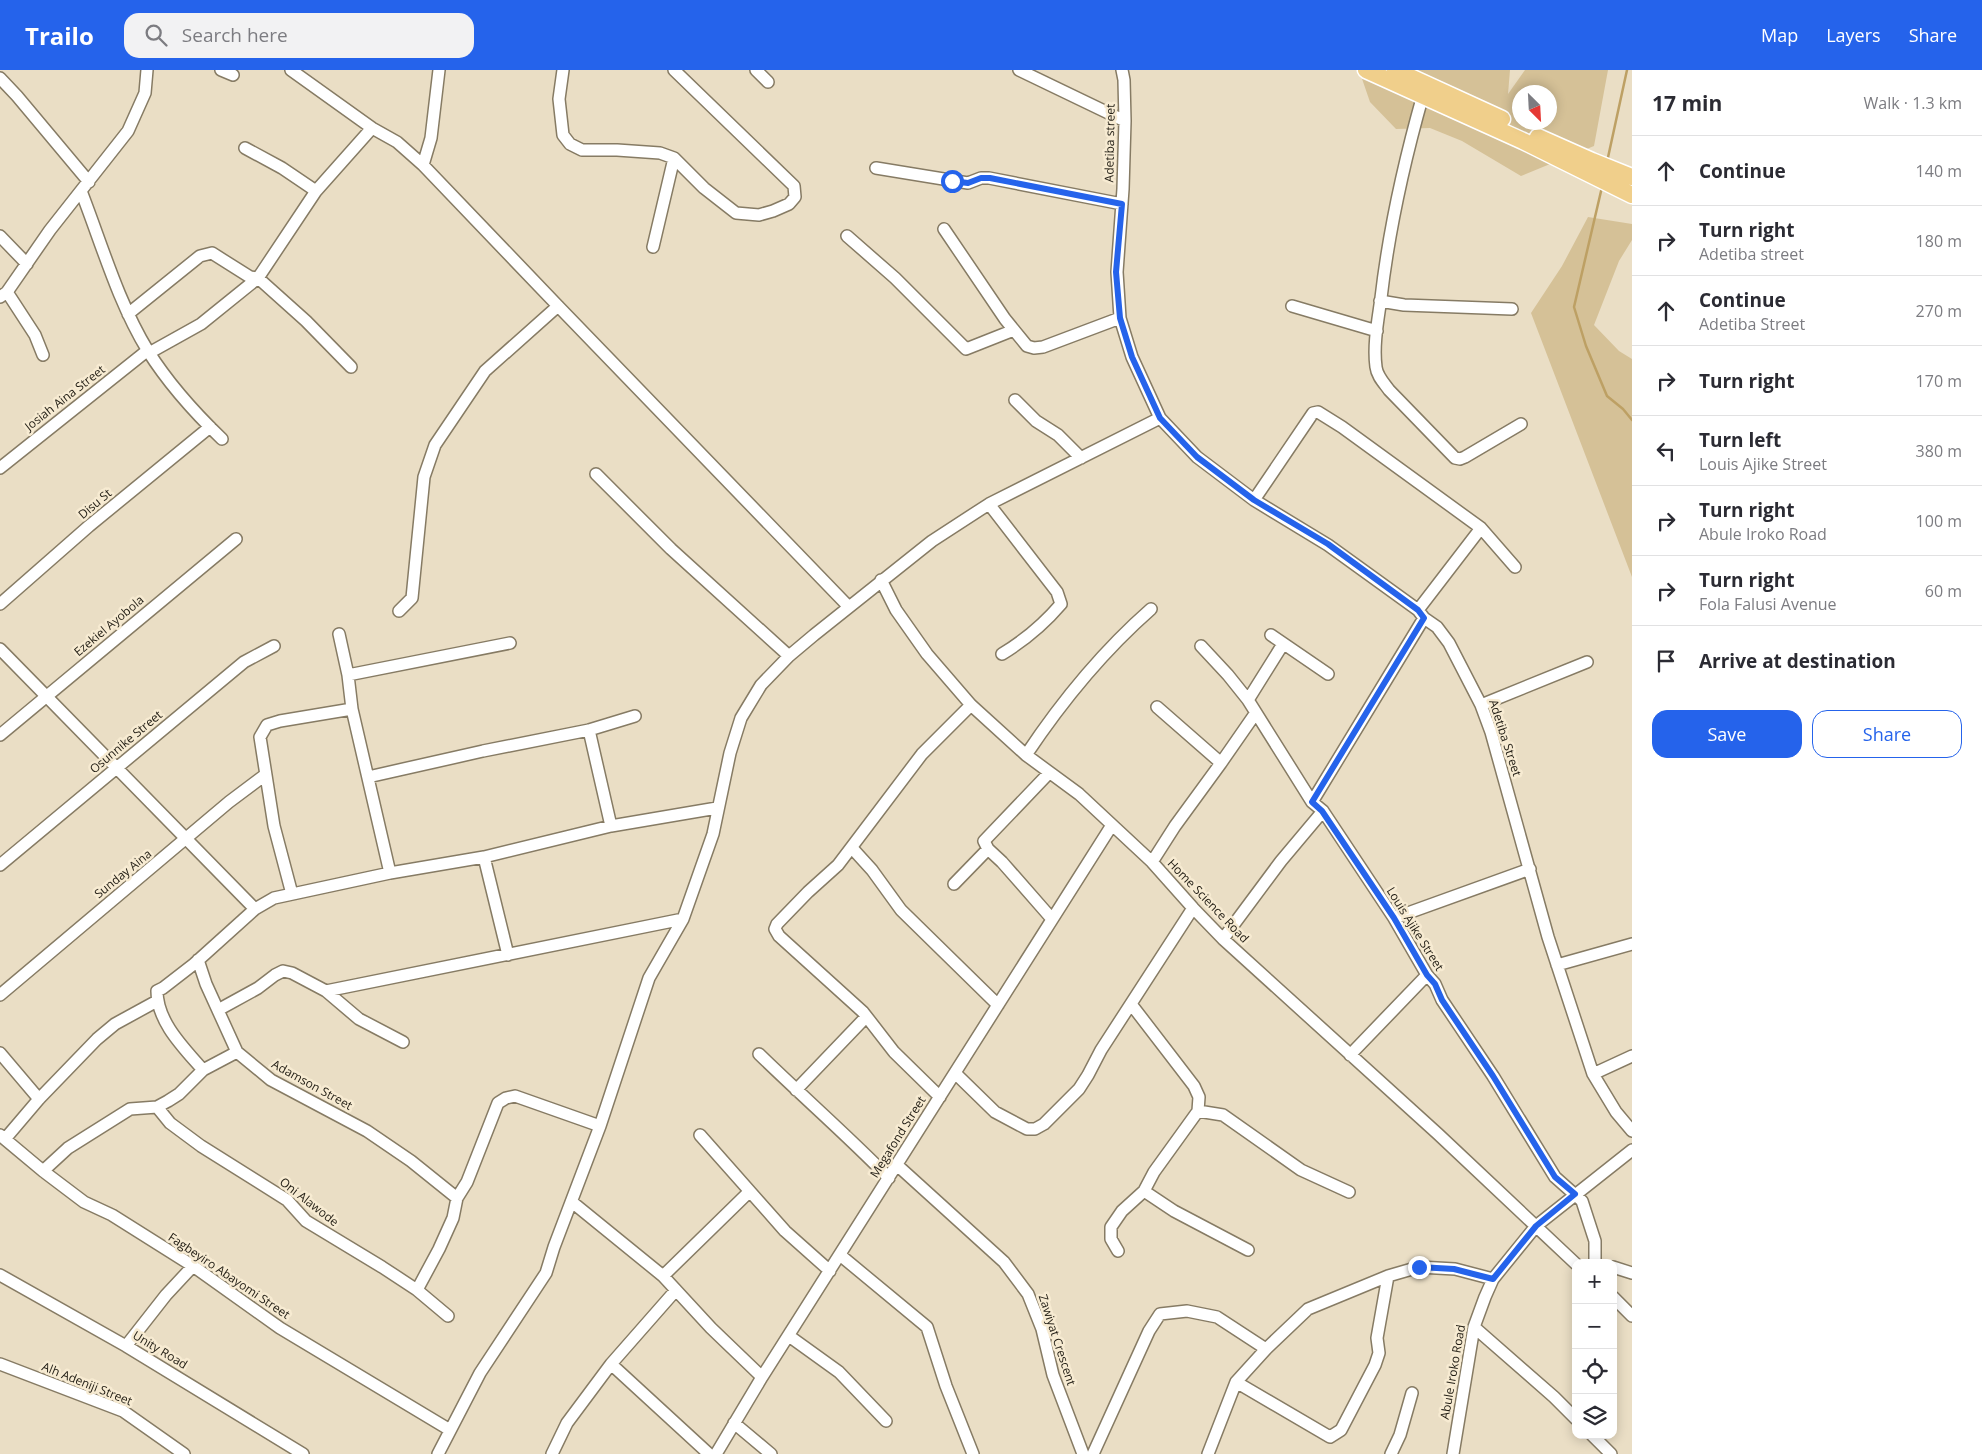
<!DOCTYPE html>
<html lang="en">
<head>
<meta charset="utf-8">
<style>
  :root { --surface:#fff; --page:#f2f2f3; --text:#2b2b33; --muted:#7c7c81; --line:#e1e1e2; --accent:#2563eb }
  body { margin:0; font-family:"Open Sans",sans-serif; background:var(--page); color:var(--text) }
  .controls { position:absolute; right:15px; bottom:15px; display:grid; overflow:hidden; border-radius:10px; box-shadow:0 2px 12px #0003 }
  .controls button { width:45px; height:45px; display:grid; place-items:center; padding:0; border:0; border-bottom:1px solid var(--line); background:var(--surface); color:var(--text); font:25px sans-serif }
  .compass { position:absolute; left:1512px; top:15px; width:45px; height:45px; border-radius:50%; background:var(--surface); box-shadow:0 2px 12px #0003; rotate:156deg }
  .stop { position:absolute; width:15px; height:15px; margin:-11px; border:4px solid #2563eb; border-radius:50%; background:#fff }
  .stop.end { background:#2563eb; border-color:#fff; box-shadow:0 1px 5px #0008 }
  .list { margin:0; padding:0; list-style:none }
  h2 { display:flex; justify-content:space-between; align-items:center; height:65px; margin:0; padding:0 20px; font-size:21px }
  h2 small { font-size:16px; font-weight:400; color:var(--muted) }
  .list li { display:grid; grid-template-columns:32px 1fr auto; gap:15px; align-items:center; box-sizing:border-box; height:70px; padding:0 20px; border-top:1px solid var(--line) }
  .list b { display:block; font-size:19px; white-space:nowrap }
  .list p { margin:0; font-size:16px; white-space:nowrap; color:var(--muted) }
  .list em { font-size:16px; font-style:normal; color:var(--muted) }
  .actions { display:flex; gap:10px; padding:15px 20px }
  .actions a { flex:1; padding:11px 0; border:1px solid var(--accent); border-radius:15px; text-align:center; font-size:18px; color:var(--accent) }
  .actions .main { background:var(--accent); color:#fff }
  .icon { flex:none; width:28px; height:28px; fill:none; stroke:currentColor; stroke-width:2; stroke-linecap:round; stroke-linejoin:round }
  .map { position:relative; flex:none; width:1632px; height:1384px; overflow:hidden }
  header { display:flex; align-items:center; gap:30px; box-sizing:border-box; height:70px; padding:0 25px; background:var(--accent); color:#fff }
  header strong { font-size:24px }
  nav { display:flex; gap:28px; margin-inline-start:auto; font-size:18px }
  .search { width:350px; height:45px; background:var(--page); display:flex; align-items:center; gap:12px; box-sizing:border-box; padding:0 18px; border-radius:15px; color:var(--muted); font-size:19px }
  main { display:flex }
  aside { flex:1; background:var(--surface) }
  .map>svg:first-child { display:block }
  .green { fill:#d5c197; fill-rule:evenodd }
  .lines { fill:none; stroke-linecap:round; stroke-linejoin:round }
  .stream { stroke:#bda064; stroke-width:2.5 }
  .minor-casing { stroke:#867b64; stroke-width:14 }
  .highway-casing { stroke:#fff; stroke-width:19 }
  .minor { stroke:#fff; stroke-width:11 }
  .highway { stroke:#f0cf8b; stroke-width:16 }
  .route { stroke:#2563eb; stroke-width:6 }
  .labels { text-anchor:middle; stroke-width:5; stroke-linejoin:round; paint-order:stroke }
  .street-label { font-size:12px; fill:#201c13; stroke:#f7ebd2 }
</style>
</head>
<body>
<header>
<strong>Trailo</strong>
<div class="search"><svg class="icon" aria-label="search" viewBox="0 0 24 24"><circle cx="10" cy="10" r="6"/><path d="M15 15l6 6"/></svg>Search here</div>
<nav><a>Map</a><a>Layers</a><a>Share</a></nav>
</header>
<main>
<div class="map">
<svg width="1632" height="1384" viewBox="0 0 1632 1384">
  <rect width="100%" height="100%" fill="#eadec5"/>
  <path class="green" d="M 1359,0 L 1510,0 L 1508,24 L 1525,0 L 1608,0 L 1594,76 L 1521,106 L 1462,71 L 1430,58 L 1396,59 L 1370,32 ZM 1520,22 L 1550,22 L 1550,52 L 1520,52 Z
    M 1588,147 L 1632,154 L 1632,170 L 1619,191 L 1594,255 L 1619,281 L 1632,289 L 1632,507 L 1531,243 L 1562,196 Z"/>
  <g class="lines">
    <path class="stream" d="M 1607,92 L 1627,0
      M 1602,117 L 1574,237 L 1586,276 L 1607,326 L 1623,339 L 1632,350"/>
    <defs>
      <path id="minor" d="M 221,0 L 233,5
        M 291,0 L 372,58 L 397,72 L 423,95 L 558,236 L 849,537
        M 563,0 L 559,29 L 563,65 L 570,74 L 582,80 L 617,80 L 660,83 L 674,88 L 704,118 L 736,143 L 759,145 L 773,141 L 789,134 L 795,127 L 794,116 L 674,0
        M 756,0 L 768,12
        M 1019,0 L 1125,51
        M 1122,0 L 1124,10 L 1125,51 L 1123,119 L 1117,202 L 1120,248 L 1132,287 L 1160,348 L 1197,387 L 1254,430 L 1328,475 L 1418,540 L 1424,548 L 1437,557 L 1449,573 L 1481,635 L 1491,662 L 1548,867 L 1593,1004 L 1616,1042 L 1632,1061
        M 0,8 L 17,26 L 89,112
        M 1423,25 C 1404,92 1389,159 1381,228 C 1378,250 1373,275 1376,297 C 1377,306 1384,313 1389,320 L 1455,388 L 1460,389 L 1465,387 L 1521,354
        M 245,78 L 282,98 L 316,121
        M 423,95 L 431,68 L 439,0
        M 876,98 L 968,113 L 981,108 L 989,108 L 1122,134
        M 81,121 C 102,175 118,232 148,281 C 168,313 195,343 222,369
        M 944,159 L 1005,249 L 1027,276 L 1034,278 L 1043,277 L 1120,248
        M 0,166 L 27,194
        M 847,166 L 895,208 L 966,279 L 1014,260
        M 653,177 L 674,88
        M 7,222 L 35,265 L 43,285
        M 0,227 L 7,222 L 50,160 L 128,61 L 145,23 L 147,0
        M 1380,231 L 1404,235 L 1512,239
        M 1292,236 L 1377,261
        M 128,244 L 200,186 L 212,183 L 250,207 L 258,208 L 306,251 L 351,297
        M 149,283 L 201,254 L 258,208 L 316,121 L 372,58
        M 1015,330 L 1036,351 L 1058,365 L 1081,388
        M 0,398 L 148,280
        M 596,404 L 671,479 L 789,586
        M 1254,430 L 1313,343 L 1318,342 L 1342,357 L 1481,458 L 1515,497
        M 989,434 L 1057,522 L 1061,534 C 1044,554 1025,570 1002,584
        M 881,510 L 896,540 L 927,584 L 971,635 L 1026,685 L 1079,724 L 1152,792 L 1193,838 L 1223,869 L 1438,1064 L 1576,1194
        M 0,534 L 89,456 L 210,357
        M 1418,540 L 1481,458
        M 399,541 L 412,528 L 424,407 L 435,375 L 485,301 L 558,236
        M 339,564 L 348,605 L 352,639 L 390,803
        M 1271,565 L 1328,604
        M 1201,576 L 1228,605 L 1248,630 L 1312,732 L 1323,741 L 1394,848 L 1427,905 L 1435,914 L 1442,930 L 1493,1006 L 1555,1107 L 1582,1131 L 1595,1171 L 1595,1193
        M 0,579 L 255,839
        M 348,605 L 510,573
        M 1248,630 L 1283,574
        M 1481,635 L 1587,592
        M 1157,637 L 1221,693
        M 589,660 L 611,756
        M 0,665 L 236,469
        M 1026,685 C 1062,631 1102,582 1151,539
        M 1049,703 L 984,771 L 988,779 L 1002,792 L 1052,849
        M 368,707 L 483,681 L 589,660 L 635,646
        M 1312,732 L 1424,548
        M 852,778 L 872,800 L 901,840 L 998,935
        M 484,787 L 508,885
        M 1152,792 L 1175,756 L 1221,693 L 1255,644
        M 0,795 L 244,592 L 274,576
        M 954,814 L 988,779
        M 292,824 L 274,756 L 260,667 L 267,655 L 280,651 L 352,639
        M 1394,848 L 1530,799
        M 1223,869 L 1281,791 L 1323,741
        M 198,890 L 206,914 L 237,982 L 271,1010 L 367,1061 L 411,1091 L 457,1128
        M 1557,895 L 1632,874
        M 326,921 L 683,849
        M 0,925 L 229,732 L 265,705
        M 218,940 L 258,918 L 275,905 L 283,901 L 292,903 L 326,921 L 359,949 L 403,972
        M 0,983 L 39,1029
        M 759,984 C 802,1026 847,1065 889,1108
        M 1350,985 L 1427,905
        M 203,1000 C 184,978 157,952 157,921 L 163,918 L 194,894 L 255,839 L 274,828 L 390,803 L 484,787 L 611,756 L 717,738
        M 955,1003 L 995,1042 L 1027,1059 L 1035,1059 L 1044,1054 L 1079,1019 L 1088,1005 L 1101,980 L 1193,838
        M 1593,1004 L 1632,986
        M 796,1020 L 866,947
        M 940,1027 L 894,982 L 863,942 L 779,866 L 775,859 L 777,854 L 808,822 L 838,795 L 922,684 L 971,635
        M 157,1037 L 170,1053 L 201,1076 L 287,1130 L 306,1151 L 382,1197 L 417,1220 L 448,1246
        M 1198,1041 L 1223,1045 L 1301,1100 L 1349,1122
        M 0,1065 L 43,1101 L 84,1132 L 112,1145 L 193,1196 L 280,1258 L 450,1360
        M 700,1065 L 785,1161 L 830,1201
        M 5,1069 L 39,1029 L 97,969 L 115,954 L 157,931
        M 897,1095 L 1004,1192 L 1028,1224 L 1042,1259 L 1053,1305 L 1083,1384
        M 43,1101 L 68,1078 L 130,1039 L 157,1037 L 168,1031 L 179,1024 L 203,1000 L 237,982
        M 1144,1121 L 1174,1141 L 1248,1180
        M 572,1132 L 663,1206 L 711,1258 L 762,1307
        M 1118,1181 L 1111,1169 L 1111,1157 L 1122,1141 L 1144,1121 L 1154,1102 L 1198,1041 L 1199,1027 L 1194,1016 L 1131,934
        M 840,1185 L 927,1257 L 946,1316 L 973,1384
        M 1613,1197 L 1632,1203
        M 0,1205 L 126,1276 L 303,1384
        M 663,1206 L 749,1122
        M 417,1220 L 439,1179 L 453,1148 L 457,1128 L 467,1112 L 498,1033 L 506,1028 L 515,1026 L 600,1056
        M 1613,1227 L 1632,1246
        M 1474,1257 L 1554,1327 L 1576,1349
        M 789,1266 L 839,1302 L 886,1351
        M 126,1276 L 166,1225 L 193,1196
        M 0,1294 L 123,1341 L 184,1384
        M 611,1294 L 709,1384
        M 1236,1312 L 1330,1367 L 1341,1360 L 1375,1295 L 1379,1283 L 1377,1268 L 1388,1206
        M 734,1353 L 771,1384
        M 1592,1365 L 1611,1384
        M 438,1384 L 480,1303 L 546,1203 L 554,1177 L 600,1056 L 649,908 L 683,849 L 713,764 L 730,683 L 741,648 L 761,615 L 789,586 L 814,565 L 932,471 L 989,434 L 1160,348
        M 552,1384 L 567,1353 L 611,1294 L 676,1220
        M 716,1384 L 762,1307 L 1112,755
        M 1093,1384 L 1149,1261 L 1160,1244 L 1187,1241 L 1217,1247 L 1266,1279
        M 1208,1384 L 1236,1312 L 1266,1279 L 1308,1239 L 1388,1206 L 1419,1197 L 1455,1199 L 1493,1209
        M 1391,1384 L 1400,1365 L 1412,1323
        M 1453,1384 L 1474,1257 L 1485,1227 L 1493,1209 L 1536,1156 L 1632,1080"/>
      <path id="highway" d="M 1366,0 L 1523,71 L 1632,125
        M 1395,0 L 1502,49
        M 1538,67 L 1592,91 L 1632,107"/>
    </defs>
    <use href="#minor" class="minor-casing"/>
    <use href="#highway" class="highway-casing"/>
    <use href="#minor" class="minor"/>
    <use href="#highway" class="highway"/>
  </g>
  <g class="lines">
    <path class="route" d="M 952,111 L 968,113 L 981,108 L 990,108 L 1122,134 L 1116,202 L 1120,248 L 1132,287 L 1160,348 L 1197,387 L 1254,430 L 1328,474 L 1418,540 L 1424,548 L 1312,732 L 1322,741 L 1394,848 L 1427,905 L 1435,914 L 1442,930 L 1493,1006 L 1555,1107 L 1575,1124 L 1536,1156 L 1493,1209 L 1454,1199 L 1419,1197"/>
  </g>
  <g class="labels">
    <g class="street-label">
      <text transform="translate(1110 73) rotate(-89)" y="4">Adetiba street</text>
      <text transform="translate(65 328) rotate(-38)" y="4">Josiah Aina Street</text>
      <text transform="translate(95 434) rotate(-40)" y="4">Disu St</text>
      <text transform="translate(109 556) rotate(-40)" y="4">Ezekiel Ayobola</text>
      <text transform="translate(1505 668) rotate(72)" y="4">Adetiba Street</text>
      <text transform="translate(126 672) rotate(-40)" y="4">Osunnike Street</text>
      <text transform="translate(123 804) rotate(-39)" y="4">Sunday Aina</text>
      <text transform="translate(1208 831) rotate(46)" y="4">Home Science Road</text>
      <text transform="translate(1415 859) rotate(58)" y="4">Louis Ajike Street</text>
      <text transform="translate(312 1015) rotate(29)" y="4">Adamson Street</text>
      <text transform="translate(898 1067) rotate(-58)" y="4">Megafond Street</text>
      <text transform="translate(309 1132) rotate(38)" y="4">Oni Alawode</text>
      <text transform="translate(229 1206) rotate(34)" y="4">Fagbeyiro Abayomi Street</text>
      <text transform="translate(1057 1270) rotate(72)" y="4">Zawiyat Crescent</text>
      <text transform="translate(160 1280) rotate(31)" y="4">Unity Road</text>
      <text transform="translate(1453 1302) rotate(-80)" y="4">Abule Iroko Road</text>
      <text transform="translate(87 1314) rotate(22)" y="4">Alh Adeniji Street</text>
    </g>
  </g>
</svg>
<div class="controls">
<button>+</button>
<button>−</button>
<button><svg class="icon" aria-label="locate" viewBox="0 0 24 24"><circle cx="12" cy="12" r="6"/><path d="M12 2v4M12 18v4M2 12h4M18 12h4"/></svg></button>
<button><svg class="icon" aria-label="layers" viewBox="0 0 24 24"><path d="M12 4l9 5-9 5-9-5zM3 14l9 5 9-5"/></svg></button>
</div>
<svg class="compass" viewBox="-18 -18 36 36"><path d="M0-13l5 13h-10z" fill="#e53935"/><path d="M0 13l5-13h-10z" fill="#7c7c81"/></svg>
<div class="stop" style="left:952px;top:111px"></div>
<div class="stop end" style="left:1419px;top:1197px"></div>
</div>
<aside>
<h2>17 min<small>Walk · 1.3 km</small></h2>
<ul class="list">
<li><svg class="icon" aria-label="ahead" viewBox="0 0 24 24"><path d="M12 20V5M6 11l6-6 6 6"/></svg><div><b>Continue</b></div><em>140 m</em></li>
<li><svg class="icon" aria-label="right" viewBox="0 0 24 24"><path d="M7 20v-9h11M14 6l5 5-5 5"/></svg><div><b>Turn right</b><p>Adetiba street</p></div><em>180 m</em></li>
<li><svg class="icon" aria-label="ahead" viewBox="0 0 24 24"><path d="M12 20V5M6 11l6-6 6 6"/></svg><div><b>Continue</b><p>Adetiba Street</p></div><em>270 m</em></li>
<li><svg class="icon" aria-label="right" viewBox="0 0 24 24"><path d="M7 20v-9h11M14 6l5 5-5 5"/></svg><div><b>Turn right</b></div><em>170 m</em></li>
<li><svg class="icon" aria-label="left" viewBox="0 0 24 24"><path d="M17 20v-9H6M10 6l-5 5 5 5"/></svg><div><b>Turn left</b><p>Louis Ajike Street</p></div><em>380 m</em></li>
<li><svg class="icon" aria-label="right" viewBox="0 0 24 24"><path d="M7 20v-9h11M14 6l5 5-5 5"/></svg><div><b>Turn right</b><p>Abule Iroko Road</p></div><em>100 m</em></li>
<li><svg class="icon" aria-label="right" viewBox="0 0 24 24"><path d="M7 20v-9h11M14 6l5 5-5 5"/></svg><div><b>Turn right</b><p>Fola Falusi Avenue</p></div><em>60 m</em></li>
<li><svg class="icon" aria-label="arrive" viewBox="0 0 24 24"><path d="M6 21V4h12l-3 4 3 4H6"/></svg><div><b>Arrive at destination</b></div></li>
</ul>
<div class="actions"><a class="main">Save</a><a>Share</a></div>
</aside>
</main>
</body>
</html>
